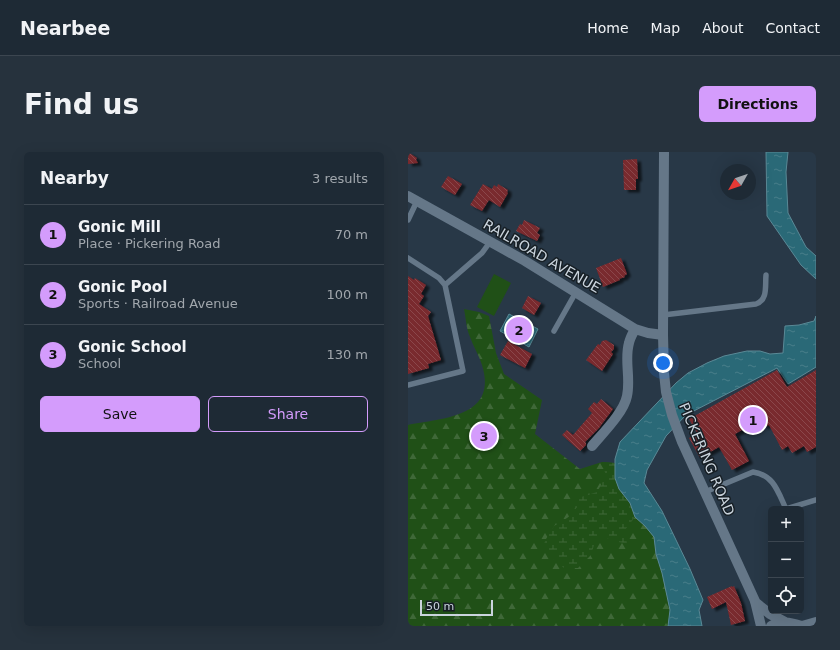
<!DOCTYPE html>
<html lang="en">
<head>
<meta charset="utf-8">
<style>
  :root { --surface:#1e2a35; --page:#26323d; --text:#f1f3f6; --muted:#a1a7ad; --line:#3c4650; --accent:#d49cfc }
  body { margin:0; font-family:"DejaVu Sans",sans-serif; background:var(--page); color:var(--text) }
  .controls { position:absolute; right:12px; bottom:12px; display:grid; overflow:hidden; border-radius:6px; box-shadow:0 4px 16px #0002 }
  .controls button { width:36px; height:36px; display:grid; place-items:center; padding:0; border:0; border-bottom:1px solid var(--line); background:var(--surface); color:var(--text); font:20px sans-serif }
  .compass { position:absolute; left:312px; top:12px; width:36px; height:36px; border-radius:50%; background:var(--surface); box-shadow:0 4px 16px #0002; rotate:230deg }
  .scale { position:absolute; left:12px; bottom:10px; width:73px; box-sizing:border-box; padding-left:4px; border:2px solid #cad4dd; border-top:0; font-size:11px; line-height:14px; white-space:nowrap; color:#cad4dd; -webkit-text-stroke:3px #171f25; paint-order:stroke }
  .you { position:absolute; left:255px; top:211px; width:14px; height:14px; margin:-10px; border:3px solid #fff; border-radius:50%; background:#1a73e8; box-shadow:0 0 0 6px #1a73e833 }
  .badge { display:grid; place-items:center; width:26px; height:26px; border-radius:50%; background:var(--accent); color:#111; font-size:13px; font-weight:700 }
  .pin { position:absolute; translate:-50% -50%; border:2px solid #fff; box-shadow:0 1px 4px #0006 }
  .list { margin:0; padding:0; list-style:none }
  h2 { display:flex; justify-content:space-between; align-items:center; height:52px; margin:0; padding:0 16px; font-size:17px }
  h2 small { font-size:13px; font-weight:400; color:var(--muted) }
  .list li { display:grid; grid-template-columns:26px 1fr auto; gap:12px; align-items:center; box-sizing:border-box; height:60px; padding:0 16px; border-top:1px solid var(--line) }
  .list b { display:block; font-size:15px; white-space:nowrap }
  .list p { margin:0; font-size:13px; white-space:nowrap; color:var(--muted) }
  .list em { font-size:13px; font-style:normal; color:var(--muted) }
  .actions { display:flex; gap:8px; padding:12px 16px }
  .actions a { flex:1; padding:9px 0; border:1px solid var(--accent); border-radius:6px; text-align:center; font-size:14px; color:var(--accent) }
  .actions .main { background:var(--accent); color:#111 }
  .icon { flex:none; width:22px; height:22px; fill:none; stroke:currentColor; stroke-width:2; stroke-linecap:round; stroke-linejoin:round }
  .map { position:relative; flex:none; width:408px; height:474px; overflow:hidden; border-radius:6px }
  header { display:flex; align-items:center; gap:24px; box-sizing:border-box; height:56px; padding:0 20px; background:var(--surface); border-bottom:1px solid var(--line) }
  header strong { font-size:19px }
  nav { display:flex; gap:22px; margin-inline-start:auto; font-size:14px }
  .intro { display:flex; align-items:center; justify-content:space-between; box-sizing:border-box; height:96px; padding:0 24px }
  h1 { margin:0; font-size:28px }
  .button { padding:10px 18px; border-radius:6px; background:var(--accent); color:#111; font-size:14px; font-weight:700 }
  main { display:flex; gap:24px; padding:0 24px }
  aside { flex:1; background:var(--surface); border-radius:6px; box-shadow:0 4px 16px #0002 }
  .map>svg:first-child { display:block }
  .forest { fill:url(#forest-firs) }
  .wetland { fill:url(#wetland-marsh) }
  .park { fill:#205017 }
  .water { fill:url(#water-ripples); stroke:#5a8996 }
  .building { fill:url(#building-back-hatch); filter:url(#shadow) }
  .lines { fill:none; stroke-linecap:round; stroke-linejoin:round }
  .lane { stroke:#657788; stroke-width:5.5 }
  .street { stroke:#657788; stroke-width:10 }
  .secondary { stroke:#657788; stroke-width:10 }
  .labels { text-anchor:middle; stroke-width:3; stroke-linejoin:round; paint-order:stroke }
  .street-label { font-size:14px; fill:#cad4dd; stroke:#171f25 }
</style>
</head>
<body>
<header>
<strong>Nearbee</strong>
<nav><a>Home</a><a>Map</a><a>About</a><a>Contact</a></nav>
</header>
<div class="intro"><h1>Find us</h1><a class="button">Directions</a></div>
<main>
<aside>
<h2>Nearby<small>3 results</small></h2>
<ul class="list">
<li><span class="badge">1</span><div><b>Gonic Mill</b><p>Place · Pickering Road</p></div><em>70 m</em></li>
<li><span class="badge">2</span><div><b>Gonic Pool</b><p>Sports · Railroad Avenue</p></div><em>100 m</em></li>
<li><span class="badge">3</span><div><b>Gonic School</b><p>School</p></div><em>130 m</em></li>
</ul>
<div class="actions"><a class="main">Save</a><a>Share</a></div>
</aside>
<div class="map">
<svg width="408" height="474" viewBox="0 0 408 474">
  <defs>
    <pattern id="forest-firs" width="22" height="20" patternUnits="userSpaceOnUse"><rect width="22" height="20" fill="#205017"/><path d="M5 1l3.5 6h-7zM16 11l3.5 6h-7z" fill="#3f6838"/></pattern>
    <pattern id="wetland-marsh" width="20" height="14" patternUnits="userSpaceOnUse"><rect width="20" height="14" fill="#205017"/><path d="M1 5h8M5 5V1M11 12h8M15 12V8" fill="none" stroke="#3f6838"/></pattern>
    <pattern id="water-ripples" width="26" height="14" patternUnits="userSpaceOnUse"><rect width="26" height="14" fill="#2a6977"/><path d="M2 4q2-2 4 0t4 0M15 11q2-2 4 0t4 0" fill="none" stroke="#487e8a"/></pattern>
    <pattern id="building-back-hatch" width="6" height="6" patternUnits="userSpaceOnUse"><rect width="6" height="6" fill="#79292d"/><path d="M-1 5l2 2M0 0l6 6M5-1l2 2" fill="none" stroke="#8b474b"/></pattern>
    <filter id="shadow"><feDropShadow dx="4" dy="2.5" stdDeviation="1" flood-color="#0009"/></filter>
  </defs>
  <rect width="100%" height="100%" fill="#283847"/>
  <path class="forest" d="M 56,157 L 71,160 L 81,164 L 88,201 L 96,222 L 134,248 L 127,282 L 172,317 L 194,310 L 207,311 L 207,326 L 227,365 L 237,374 L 246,384 L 248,402 L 254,421 L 262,458 L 260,474 L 0,474 L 0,273 C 36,266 90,265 74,213 C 71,203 65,194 62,185 C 58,176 58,166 56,157 Z"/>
  <path class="wetland" d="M 194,310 L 207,311 L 207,326 L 211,337 L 222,351 L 227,365 L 217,378 L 219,392 L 202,388 L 191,381 L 182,404 L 170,416 L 156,416 L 134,397 L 138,387 L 146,374 L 159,366 L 168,359 L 167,352 L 170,346 L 189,340 L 198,324 Z"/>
  <path class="park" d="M 86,122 L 103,131 L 86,164 L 69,155 Z"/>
  <path class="water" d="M 358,0 L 380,0 L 378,20 L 380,61 L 398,95 L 408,104 L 408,127 L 393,113 L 359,64 Z
    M 101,162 L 130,177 L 121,195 L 92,179 Z
    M 408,164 L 408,215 L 380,232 L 369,216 L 278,263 L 258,284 L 239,318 L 236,331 L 254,359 L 282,417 L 295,448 L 291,458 L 294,474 L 260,474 L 262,458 L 254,421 L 248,402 L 246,385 L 237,374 L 227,365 L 222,351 L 211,337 L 207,326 L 207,307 L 212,290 L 268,231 L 280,221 L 299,211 L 316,204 L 339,199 L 352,199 L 362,202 L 375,201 L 377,174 L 391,173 L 406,169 Z"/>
  <path class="building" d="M 0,0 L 9,6 L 8,8 L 10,11 L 0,12 Z
    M 229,7 L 230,27 L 228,27 L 228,38 L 216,38 L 215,8 Z
    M 40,24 L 54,32 L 47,43 L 33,35 Z
    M 75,32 L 84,37 L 86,33 L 89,35 L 90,32 L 100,38 L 99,40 L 100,41 L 92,55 L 81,48 L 74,59 L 62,53 Z
    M 116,68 L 132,76 L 129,81 L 132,83 L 129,89 L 108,79 L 112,72 L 114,73 Z
    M 213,106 L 219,122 L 216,124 L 217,125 L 211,127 L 212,128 L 195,135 L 188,116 Z
    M 0,124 L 6,128 L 7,126 L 18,133 L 13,142 L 16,144 L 11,152 L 23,160 L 20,164 L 33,208 L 20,212 L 21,216 L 0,222 Z
    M 120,144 L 133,151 L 126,163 L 114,156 Z
    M 198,188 L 206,193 L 206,197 L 203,200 L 205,202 L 194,219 L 178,208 L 190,192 L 192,193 L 194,189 Z
    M 100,189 L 124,202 L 117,216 L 92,203 Z
    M 369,218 L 379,235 L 408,218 L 408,295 L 399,300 L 396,294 L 384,301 L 380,294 L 374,298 L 361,273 L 356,275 L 352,268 L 327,282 L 341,309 L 324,318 L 311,295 L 292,306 L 281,286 L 289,281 L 281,267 Z
    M 193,247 L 205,257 L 191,276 L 177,290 L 178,291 L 178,293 L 172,299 L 154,283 L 159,278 L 165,283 L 184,261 L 180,257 L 186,250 L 189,252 Z
    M 324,434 L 324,435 L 326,434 L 333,451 L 337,469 L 323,473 L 318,450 L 304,457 L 299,445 Z"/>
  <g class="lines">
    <path class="lane" d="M 0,68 L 9,49
      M 0,106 L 31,126 L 37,133 L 55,219 L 0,233
      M 37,133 L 74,101 L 82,90
      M 255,163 L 348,152 C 360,148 357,134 358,123
      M 146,179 L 168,140
      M 297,340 L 345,320 C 366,323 370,340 378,357 L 408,348"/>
    <path class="street" d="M 0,44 L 117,109 L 227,177 L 240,181 L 255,183
      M 184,294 C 195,281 216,260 219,244 C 223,226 216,208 221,191 C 222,186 225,181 227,177"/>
    <path class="secondary" d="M 256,0 L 255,183 L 256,221 L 258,240 L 264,263 L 274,290 L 347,449 L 353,474
      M 347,450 L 362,462 L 377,470
      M 363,474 C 373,468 383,471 394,474
      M 394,474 L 408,470"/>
  </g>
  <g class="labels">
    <g class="street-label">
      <text transform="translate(134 104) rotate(30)" y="5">RAILROAD AVENUE</text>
      <text transform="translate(299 307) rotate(67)" y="5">PICKERING ROAD</text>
    </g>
  </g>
</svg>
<div class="controls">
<button>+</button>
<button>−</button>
<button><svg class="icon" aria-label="locate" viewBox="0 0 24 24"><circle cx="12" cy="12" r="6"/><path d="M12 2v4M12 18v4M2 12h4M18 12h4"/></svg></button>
</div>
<svg class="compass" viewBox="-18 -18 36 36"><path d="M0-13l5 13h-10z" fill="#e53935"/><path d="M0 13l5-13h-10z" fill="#a1a7ad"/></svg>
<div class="scale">50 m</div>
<div class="you"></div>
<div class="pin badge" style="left:345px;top:268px">1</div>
<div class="pin badge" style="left:111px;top:178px">2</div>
<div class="pin badge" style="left:76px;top:284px">3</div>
</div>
</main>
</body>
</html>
